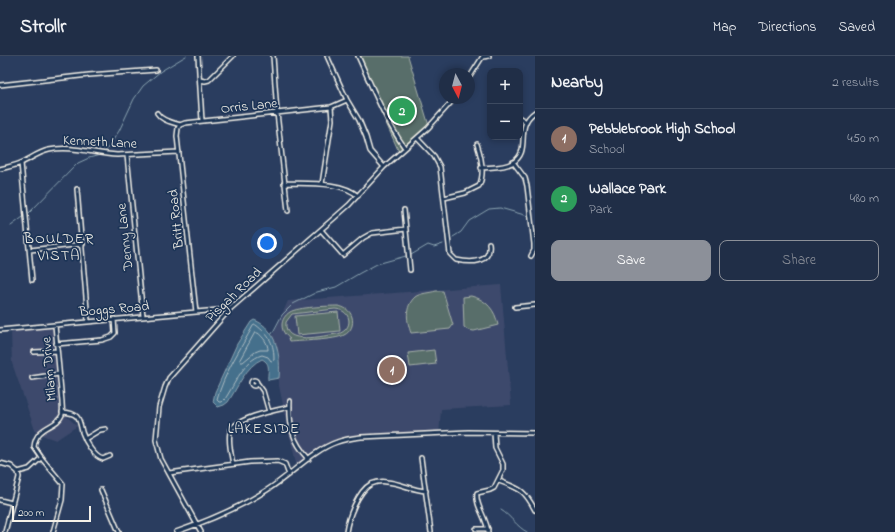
<!DOCTYPE html>
<html lang="en">
<head>
<meta charset="utf-8">
<style>
  :root { --surface:#202e47; --page:#28364e; --text:#f1f3f6; --muted:#a2a8b4; --line:#3d4a60; --accent:#8c9099 }
  body { margin:0; font-family:"Indie Flower",sans-serif; background:var(--page); color:var(--text) }
  .controls { position:absolute; right:12px; top:12px; display:grid; overflow:hidden; border-radius:8px; box-shadow:0 2px 6px #0003 }
  .controls button { width:36px; height:36px; display:grid; place-items:center; padding:0; border:0; border-bottom:1px solid var(--line); background:var(--surface); color:var(--text); font:20px sans-serif }
  .compass { position:absolute; left:439px; top:12px; width:36px; height:36px; border-radius:50%; background:var(--surface); box-shadow:0 2px 6px #0003; rotate:173deg }
  .scale { position:absolute; left:12px; bottom:10px; width:79px; box-sizing:border-box; padding-left:4px; border:2px solid #f4f1e8; border-top:0; font-size:11px; line-height:14px; white-space:nowrap; color:#f4f1e8; -webkit-text-stroke:3px #1d3557; paint-order:stroke }
  .you { position:absolute; left:267px; top:187px; width:14px; height:14px; margin:-10px; border:3px solid #fff; border-radius:50%; background:#1a73e8; box-shadow:0 0 0 6px #1a73e833 }
  .badge { display:grid; place-items:center; width:26px; height:26px; border-radius:50%; background:var(--accent); color:#fff; font-size:13px; font-weight:700 }
  .pin { position:absolute; translate:-50% -50%; border:2px solid #fff; box-shadow:0 1px 4px #0006 }
  .list { margin:0; padding:0; list-style:none }
  h2 { display:flex; justify-content:space-between; align-items:center; height:52px; margin:0; padding:0 16px; font-size:17px }
  h2 small { font-size:13px; font-weight:400; color:var(--muted) }
  .list li { display:grid; grid-template-columns:26px 1fr auto; gap:12px; align-items:center; box-sizing:border-box; height:60px; padding:0 16px; border-top:1px solid var(--line) }
  .list b { display:block; font-size:15px; white-space:nowrap }
  .list p { margin:0; font-size:13px; white-space:nowrap; color:var(--muted) }
  .list em { font-size:13px; font-style:normal; color:var(--muted) }
  .actions { display:flex; gap:8px; padding:12px 16px }
  .actions a { flex:1; padding:9px 0; border:1px solid var(--accent); border-radius:8px; text-align:center; font-size:14px; color:var(--accent) }
  .actions .main { background:var(--accent); color:#fff }
  .map { position:relative; flex:none; width:535px; height:476px; overflow:hidden }
  header { display:flex; align-items:center; gap:24px; box-sizing:border-box; height:56px; padding:0 20px; background:var(--surface); border-bottom:1px solid var(--line) }
  header strong { font-size:19px }
  nav { display:flex; gap:22px; margin-inline-start:auto; font-size:14px }
  main { display:flex }
  aside { flex:1; background:var(--surface) }
  .map>svg:first-child { display:block }
  .built { fill:#3e4a6c }
  .green { fill:#586e6a; stroke:#a6b0a9; fill-rule:evenodd }
  .water { fill:#45708c; stroke:#8ba4b1 }
  .lines { fill:none; stroke-linecap:round; stroke-linejoin:round }
  .shore { stroke:#aebdc3; stroke-width:1 }
  .stream { stroke:#8ba4b1; stroke-width:1 }
  .minor-casing { stroke:#f4f1e8; stroke-width:6 }
  .minor { stroke:#1d3557; stroke-width:3 }
  .labels { text-anchor:middle; stroke-width:3.5; stroke-linejoin:round; paint-order:stroke }
  .street-label { font-size:14px; fill:#f4f1e8; stroke:#1d3557 }
  .neighbourhood-label { font-size:15px; letter-spacing:1px; fill:#f4f1e8; stroke:#1d3557 }
</style>
</head>
<body>
<header>
<strong>Strollr</strong>
<nav><a>Map</a><a>Directions</a><a>Saved</a></nav>
</header>
<main>
<div class="map">
<svg width="535" height="476" viewBox="0 0 535 476">
  <rect width="100%" height="100%" fill="#2a3d5f"/>
  <filter id="ink" filterUnits="userSpaceOnUse"><feTurbulence type="fractalNoise" baseFrequency=".025" numOctaves="2"/><feDisplacementMap in="SourceGraphic" scale="8" xChannelSelector="R" yChannelSelector="G"/><feConvolveMatrix kernelMatrix="1 2 1 2 8 2 1 2 1" color-interpolation-filters="sRGB"/></filter>
  <g filter="url(#ink)">
    <path class="built" d="M 501,229 L 511,349 L 441,353 L 439,379 L 343,384 L 323,394 L 300,409 L 296,407 L 287,368 L 272,296 L 272,281 L 288,245 Z
      M 53,272 L 60,354 L 77,370 L 56,384 L 36,377 L 12,307 L 11,274 Z"/>
    <path class="green" d="M 356,0 L 408,0 L 429,70 L 399,96 Z
      M 436,235 L 443,235 L 453,269 L 450,273 L 411,277 C 407,266 404,251 415,241 C 420,237 430,237 436,235 Z
      M 471,240 C 487,244 495,254 498,269 L 474,275 L 468,274 L 464,271 L 463,241 Z
      M 338,250 C 344,251 350,254 352,261 C 354,268 351,276 344,279 C 336,284 300,285 289,286 L 288,283 L 290,283 C 285,279 282,275 282,269 C 282,264 285,259 290,256 C 298,251 328,250 338,250 ZM 335,253 C 352,254 354,273 338,278 C 324,279 283,291 286,266 L 292,258 Z
      M 338,256 L 340,275 L 297,279 L 295,260 Z
      M 434,294 L 436,308 L 410,311 L 408,297 Z"/>
    <path class="water" d="M 254,264 C 277,272 281,301 279,322 L 268,324 C 267,316 272,308 262,303 C 246,310 238,331 228,346 L 224,349 L 218,351 L 213,346 L 215,336 L 237,288 L 251,266 Z"/>
    <g class="lines">
      <path class="shore" d="M 256,269 C 270,280 274,287 274,304 L 271,305 L 268,301 L 262,299 C 244,304 235,328 225,343 L 222,346 L 219,346 L 217,344 C 224,317 240,294 253,270 Z
        M 255,277 L 258,277 C 263,281 268,287 268,294 L 260,294 L 255,296 L 243,306 L 241,306 L 240,304 Z"/>
      <path class="stream" d="M 105,96 L 119,75 L 134,43 L 143,30 L 161,15 L 186,0
        M 28,158 L 78,107 L 89,102 L 100,99
        M 11,170 L 23,161
        M 453,181 L 461,176 L 469,165 L 489,153 L 500,152 L 528,160
        M 411,199 L 428,189 L 434,191 L 443,188
        M 272,278 L 282,259 L 293,248 L 317,236 L 336,231 L 360,217 L 377,208 L 406,200
        M 501,454 C 511,460 517,471 527,476"/>
      <defs>
        <path id="minor" d="M 198,0 L 202,65
          M 273,0 L 277,57 L 288,155
          M 327,0 L 347,44 L 359,64 L 366,81 L 370,95 L 384,111
          M 358,0 C 372,31 385,64 405,92
          M 483,1 L 489,0
          M 469,22 L 483,0
          M 200,24 L 205,25 L 209,24 L 233,0
          M 0,29 L 89,19 L 156,14
          M 157,57 C 162,65 172,66 180,69 L 185,67 L 331,51 L 347,44
          M 520,62 L 525,65
          M 180,69 L 178,72 L 177,80 L 196,256
          M 417,82 L 434,100 L 440,111 L 450,198 L 456,204 C 471,207 492,208 489,187
          M 127,99 L 143,260
          M 513,106 L 525,122 L 527,130 L 534,188 L 534,194 L 531,200
          M 21,107 L 32,224
          M 481,112 C 490,111 504,112 512,107 C 533,95 513,71 535,56
          M 0,113 C 7,111 14,110 21,107 C 30,103 39,96 49,94 C 72,89 94,98 117,99 L 179,96
          M 284,127 C 306,128 342,125 358,140
          M 322,128 L 332,64 L 331,51
          M 77,133 L 88,265
          M 444,142 L 465,137 L 479,130 C 485,118 481,100 477,88
          M 404,154 L 410,214
          M 321,174 L 343,199 L 363,182 L 372,177 L 406,173
          M 30,194 L 83,188
          M 515,251 L 535,249
          M 0,274 L 229,253
          M 56,288 L 102,284 L 111,281 L 115,277 L 114,263
          M 34,296 L 57,295
          M 32,322 L 59,318
          M251 327a3 3 0 1 1 6 0a3 3 0 1 1-6 0Z
          M 258,328 L 263,335 L 269,356
          M 290,345 C 289,370 292,385 309,403
          M 62,356 C 79,357 79,362 82,376 C 85,385 94,401 103,403 L 110,400
          M 85,383 L 100,374 L 106,373
          M 421,402 L 431,476
          M 0,407 L 11,410 L 18,416
          M 233,408 C 231,398 228,386 230,376 C 234,362 276,354 290,351
          M 18,416 L 29,413 L 41,402
          M 169,417 L 250,406 L 278,405 L 285,408 L 289,419
          M 499,425 C 520,433 524,433 535,454
          M 101,434 L 119,476
          M 0,444 L 12,447
          M 476,473 L 488,473
          M 5,476 L 19,421 L 18,416
          M 53,476 L 62,444 L 63,428 L 43,404 L 34,391 C 36,369 57,372 62,359 C 63,355 62,350 62,346 L 55,269
          M 176,476 C 208,465 239,452 267,434 C 290,420 313,394 337,386 C 345,383 353,382 361,381 L 468,376 L 535,377
          M 201,476 L 161,403 L 156,384 L 159,351 L 165,331 L 169,322 L 230,253 L 349,149 L 384,111 L 428,72 L 455,42
          M 346,476 C 348,462 358,435 371,428 C 376,426 382,425 387,426 C 400,427 412,434 426,435
          M 488,476 C 487,462 475,450 477,437 L 490,434 L 494,432 L 503,414 L 503,408 L 495,392 L 494,377"/>
      </defs>
      <use href="#minor" class="minor-casing"/>
      <use href="#minor" class="minor"/>
    </g>
  </g>
  <g class="labels">
    <g class="street-label">
      <text transform="translate(249 49) rotate(-6)" y="5">Orris Lane</text>
      <text transform="translate(100 85) rotate(3)" y="5">Kenneth Lane</text>
      <text transform="translate(175 163) rotate(-96)" y="5">Britt Road</text>
      <text transform="translate(124 181) rotate(-96)" y="5">Denny Lane</text>
      <text transform="translate(233 238) rotate(-44)" y="5">Pisgah Road</text>
      <text transform="translate(114 252) rotate(-5)" y="5">Boggs Road</text>
      <text transform="translate(48 313) rotate(-95)" y="5">Milam Drive</text>
    </g>
    <g class="neighbourhood-label">
      <text x="59" y="187">BOULDER<tspan x="59" dy="17">VISTA</tspan></text>
      <text x="264" y="377">LAKESIDE</text>
    </g>
  </g>
</svg>
<div class="controls">
<button>+</button>
<button>−</button>
</div>
<svg class="compass" viewBox="-18 -18 36 36"><path d="M0-13l5 13h-10z" fill="#e53935"/><path d="M0 13l5-13h-10z" fill="#a2a8b4"/></svg>
<div class="scale">200 m</div>
<div class="you"></div>
<div class="pin badge" style="left:392px;top:314px;background:#8d6e63">1</div>
<div class="pin badge" style="left:402px;top:55px;background:#2e9e5b">2</div>
</div>
<aside>
<h2>Nearby<small>2 results</small></h2>
<ul class="list">
<li><span class="badge" style="background:#8d6e63">1</span><div><b>Pebblebrook High School</b><p>School</p></div><em>450 m</em></li>
<li><span class="badge" style="background:#2e9e5b">2</span><div><b>Wallace Park</b><p>Park</p></div><em>480 m</em></li>
</ul>
<div class="actions"><a class="main">Save</a><a>Share</a></div>
</aside>
</main>
</body>
</html>
